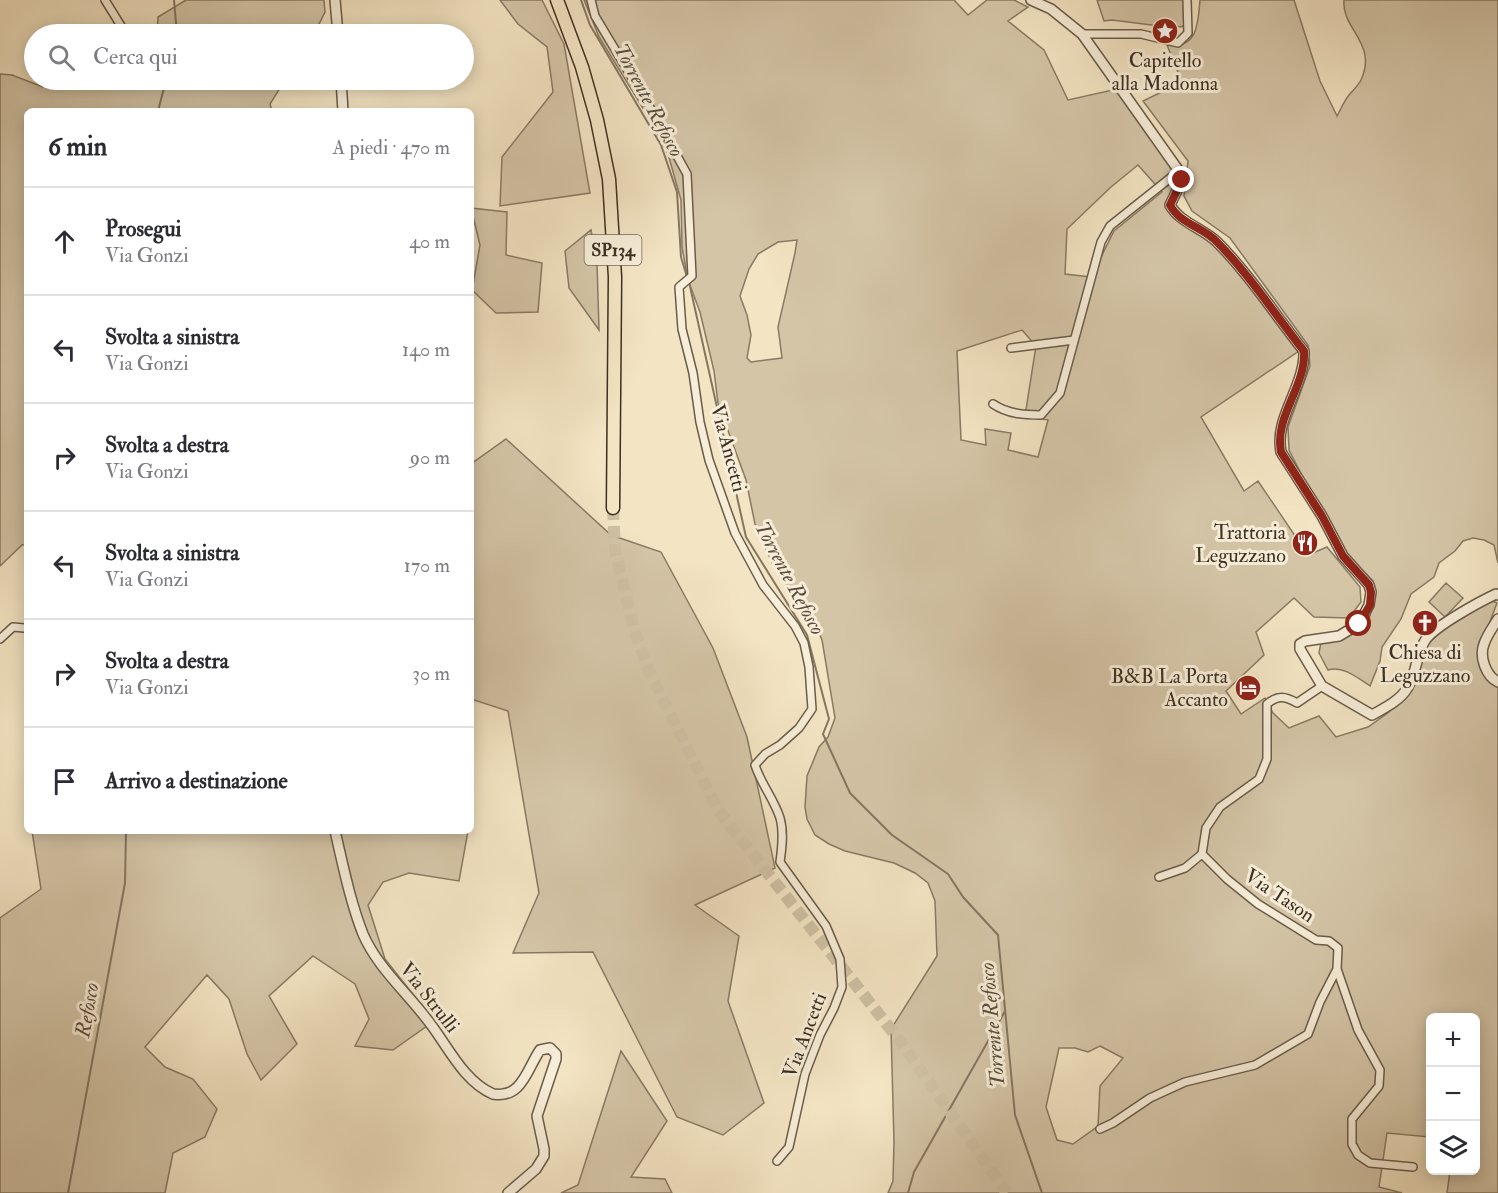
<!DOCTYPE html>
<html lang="it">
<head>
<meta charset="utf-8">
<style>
  :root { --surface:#fff; --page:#f2f2f3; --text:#2b2b33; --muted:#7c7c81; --line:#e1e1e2 }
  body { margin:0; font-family:"IM FELL Double Pica",serif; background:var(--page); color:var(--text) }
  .controls { position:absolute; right:18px; bottom:18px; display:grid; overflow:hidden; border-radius:9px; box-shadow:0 3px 15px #0003 }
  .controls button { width:54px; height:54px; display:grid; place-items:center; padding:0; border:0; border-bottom:2px solid var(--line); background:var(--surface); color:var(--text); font:30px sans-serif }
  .stop { position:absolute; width:18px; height:18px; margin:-14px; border:4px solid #8f2418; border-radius:50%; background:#fff }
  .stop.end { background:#8f2418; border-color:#fff; box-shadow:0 2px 6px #0008 }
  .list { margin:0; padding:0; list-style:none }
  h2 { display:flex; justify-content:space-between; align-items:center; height:78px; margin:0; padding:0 24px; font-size:26px }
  h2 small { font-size:20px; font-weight:400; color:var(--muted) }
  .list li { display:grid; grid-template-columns:39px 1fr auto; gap:18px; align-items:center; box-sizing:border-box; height:108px; padding:0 24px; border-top:2px solid var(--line) }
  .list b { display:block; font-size:22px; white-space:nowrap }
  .list p { margin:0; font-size:20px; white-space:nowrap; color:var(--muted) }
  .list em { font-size:20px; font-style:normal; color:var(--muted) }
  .icon { flex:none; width:33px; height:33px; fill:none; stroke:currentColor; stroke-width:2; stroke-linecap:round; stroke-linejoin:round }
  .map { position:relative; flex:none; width:1498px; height:1193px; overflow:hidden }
  .search { position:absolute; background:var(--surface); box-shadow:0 3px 15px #0003; left:24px; top:24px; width:450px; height:66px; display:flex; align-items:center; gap:15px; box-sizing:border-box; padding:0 21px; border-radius:33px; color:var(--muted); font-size:22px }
  .panel { position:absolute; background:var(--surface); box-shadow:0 3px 15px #0003; left:24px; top:108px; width:450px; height:726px; border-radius:9px }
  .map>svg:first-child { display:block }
  .green { fill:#d4c5a7; stroke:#887a64; stroke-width:1.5; fill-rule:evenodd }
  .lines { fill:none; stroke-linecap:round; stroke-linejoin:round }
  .stream { stroke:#857661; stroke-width:2 }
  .trunk-tunnel { stroke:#cec0a3; stroke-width:12; stroke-dasharray:12 6; stroke-linecap:butt }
  .minor-casing { stroke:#6a5c4a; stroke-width:10 }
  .tertiary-casing { stroke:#6a5c4a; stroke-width:12 }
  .trunk-casing { stroke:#3c2f21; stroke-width:15 }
  .minor { stroke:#f7edd8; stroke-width:7 }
  .tertiary { stroke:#f7edd8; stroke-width:9 }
  .trunk { stroke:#f3e4c3; stroke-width:12 }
  .route { stroke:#8f2418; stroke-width:8 }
  .labels { text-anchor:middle; stroke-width:6; stroke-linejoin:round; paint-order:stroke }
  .shield { fill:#f7edd8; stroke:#746858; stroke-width:1.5 }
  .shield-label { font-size:18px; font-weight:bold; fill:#3c2f21 }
  .poi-label { font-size:20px; fill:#3c2f21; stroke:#f7edd8 }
  .street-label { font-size:20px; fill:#3c2f21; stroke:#f7edd8 }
  .water-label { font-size:21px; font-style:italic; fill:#5a4d3c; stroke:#f7edd8 }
</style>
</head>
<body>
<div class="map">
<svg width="1498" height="1193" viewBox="0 0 1498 1193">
  <rect width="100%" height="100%" fill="#f3e4c3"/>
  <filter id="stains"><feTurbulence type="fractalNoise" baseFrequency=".00333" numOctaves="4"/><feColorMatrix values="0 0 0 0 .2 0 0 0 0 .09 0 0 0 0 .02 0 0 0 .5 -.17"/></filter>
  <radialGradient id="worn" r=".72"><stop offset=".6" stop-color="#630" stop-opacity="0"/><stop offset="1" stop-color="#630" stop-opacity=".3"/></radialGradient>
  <path class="green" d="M 186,0 L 324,0 L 325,12 L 314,34 L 157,34 L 158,17 Z
    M 500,0 L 542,0 L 564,44 L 590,193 L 500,206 L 502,157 L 553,92 L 547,47 L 518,24 Z
    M 584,0 L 954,0 L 968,15 L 987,0 L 1014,0 L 1028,7 L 1008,21 L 1044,50 L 1068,100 L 1117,89 L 1176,170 L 1169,203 L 1224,248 L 1299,351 L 1201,417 L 1244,491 L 1258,481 L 1308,555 L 1327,547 L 1360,587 L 1361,602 L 1349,618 L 1314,617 L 1294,598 L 1256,632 L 1264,655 L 1226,691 L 1241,714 L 1265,698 L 1273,713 L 1289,728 L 1319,716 L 1336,737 L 1368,727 L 1389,712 L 1391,706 L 1404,696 L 1424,647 L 1445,628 L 1488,599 L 1497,603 L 1482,643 L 1481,670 L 1498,681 L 1498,1193 L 1447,1193 L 1450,1171 L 1476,1170 L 1476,1018 L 1430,1018 L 1430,1137 L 1387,1133 L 1379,1187 L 1402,1193 L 888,1193 L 893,1181 L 894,1142 L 891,1029 L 937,956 L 935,901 L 928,883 L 915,873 L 894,863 L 845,851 L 829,844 L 815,835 L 807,819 L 805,807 L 807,776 L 819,747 L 828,737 L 835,718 L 822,640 L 816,626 L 772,563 L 755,524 L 746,480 L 718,403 L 714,371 L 700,312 L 688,280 L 682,247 L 681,200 L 668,154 L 646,113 L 599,37 ZM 1138,165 L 1162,192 L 1114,231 L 1091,277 L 1065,274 L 1067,229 L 1111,187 ZM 797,240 L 795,253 L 778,327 L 782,358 L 751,362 L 747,358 L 751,335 L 747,315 L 740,296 L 749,269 L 758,254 L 778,242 ZM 1022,330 L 1036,346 L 1025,416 L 1048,420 L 1038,457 L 1008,450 L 1011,433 L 985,429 L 986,445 L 961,440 L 957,351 ZM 1100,1046 L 1123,1058 L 1100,1086 L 1098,1126 L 1073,1144 L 1057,1140 L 1046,1107 L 1059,1048 L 1075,1048 L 1088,1052 Z
    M 1097,0 L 1186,0 L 1185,25 L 1181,27 L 1176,26 L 1175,28 L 1112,20 L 1104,21 Z
    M 1200,0 L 1294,0 L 1320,81 L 1337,116 C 1341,109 1344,101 1349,95 C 1353,90 1358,86 1361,80 C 1378,43 1341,29 1344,0 L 1498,0 L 1498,563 L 1494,545 L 1484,540 L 1473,538 L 1463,541 L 1455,551 L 1439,563 L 1434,577 L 1411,594 L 1401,619 L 1382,647 L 1380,661 L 1370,686 C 1358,678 1342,665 1328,670 L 1319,653 L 1321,642 L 1367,627 L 1371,611 L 1373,581 L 1337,544 L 1289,450 L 1288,427 L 1310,366 L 1308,345 L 1230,238 L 1192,211 L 1184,196 L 1188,161 L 1143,101 L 1182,82 L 1167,45 C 1198,50 1198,23 1200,0 Z
    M 0,74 L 12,75 L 43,87 L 53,80 L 285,80 L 270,104 L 272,111 L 27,111 L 27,544 L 22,545 L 0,566 Z
    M 471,208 L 507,212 L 506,255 L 542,263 L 538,312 L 496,313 L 472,290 L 480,245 Z
    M 591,230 L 597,263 L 599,330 L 569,288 L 565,251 Z
    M 506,439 L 611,535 L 661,552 L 713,648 L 747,737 L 775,868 L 695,905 L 739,936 L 728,1001 L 764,1103 L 723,1135 L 677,1117 L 593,952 L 513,953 L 539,893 L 508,711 L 471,699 L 471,464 Z
    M 1446,583 L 1463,598 L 1445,617 L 1429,602 Z
    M 32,831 L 468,831 L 459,881 L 409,873 L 383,882 L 368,905 L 385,959 L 434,1021 L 393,1050 L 355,1046 L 369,1019 L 355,984 L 313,956 L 269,996 L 297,1044 L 261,1080 L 247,1054 L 229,999 L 207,975 L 145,1047 L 165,1067 L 193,1079 L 217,1109 L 205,1137 L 173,1153 L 165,1193 L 0,1193 L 0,918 L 41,889 Z
    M 621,1051 L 667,1121 L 631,1177 L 665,1179 L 672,1193 L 561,1193 L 578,1185 Z"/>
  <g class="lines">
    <path class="stream" d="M 174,0 L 177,34
      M 581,0 L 590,25 L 661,145 L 677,192 L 681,257 L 687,277
      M 158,111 L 166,80
      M 689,282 L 746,537 L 807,635 L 829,719 L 823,734 L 850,793 L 892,835 L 948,874 L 963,897 L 998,935 L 1015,1115 L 1042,1193
      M 68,1193 L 125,883 L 126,831
      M 908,1193 L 914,1172 L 1005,1011"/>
    <path class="trunk-tunnel" d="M 613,508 L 615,550 L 634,630 L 649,671 L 718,810 L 900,1041 L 1007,1193"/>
    <defs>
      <path id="minor" d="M 105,0 L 126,34
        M 591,0 L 595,16 L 655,116 L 687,174 L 692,276 L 679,287 L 682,329 L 693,373 L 700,422 L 709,460 L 735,533 L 763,585 L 795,626 L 804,643 L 809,667 L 812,709 L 799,728 L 780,745 L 765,754 L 755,765 C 761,784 774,799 780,818 C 784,832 782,848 780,862 L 826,926 L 840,959 L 842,987 L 834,1008 L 820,1035 L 805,1074 L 789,1147 L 777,1161
        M 1082,34 L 1141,34 L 1178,43 L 1188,33 L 1187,0
        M 1011,348 L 1074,340
        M 993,404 C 1008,414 1024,415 1041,415 L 1060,393 L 1101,242 L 1110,226 L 1179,171
        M 0,639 L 13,627 L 24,628
        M 1322,686 L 1297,703 C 1285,696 1278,695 1267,704 L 1267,759 L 1259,779 L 1220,807 L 1206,828 L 1202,854 L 1227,879 L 1258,904 L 1316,940 L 1329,941 L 1338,948 L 1337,969 L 1358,1030 L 1380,1070 L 1379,1086 L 1352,1119 L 1352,1144 L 1358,1155 L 1370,1163 L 1413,1167
        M 1159,877 L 1185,868 L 1202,854
        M 1100,1129 L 1113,1123 L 1150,1098 L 1185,1082 L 1255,1065 L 1308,1034 L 1320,1002 L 1337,969"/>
      <path id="tertiary" d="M 335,0 L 338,34
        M 1031,0 L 1051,9 L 1082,34 L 1179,171 L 1182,180 L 1170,205 C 1180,223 1203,228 1217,242 C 1250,275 1275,315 1304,351 C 1305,387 1274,417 1281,452 L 1322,516 L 1343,556 L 1369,585 L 1371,592 L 1369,605 L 1359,624 L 1339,636 L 1305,641 L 1300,644 L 1300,649 L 1322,686 L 1372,715 C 1385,708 1401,700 1408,687 C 1417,672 1416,654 1426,639 C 1437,625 1479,602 1496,594 L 1498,595
        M 341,80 L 343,111
        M 1498,619 C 1493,627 1487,635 1484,644 C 1479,657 1486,676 1498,682
        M 335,831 C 343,865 350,901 363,934 C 378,969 410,995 432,1026 C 449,1049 465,1082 493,1094 C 522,1099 527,1069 540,1050 L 550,1048 L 556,1054 L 556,1059 L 537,1116 L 544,1149 L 544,1156 L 536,1169 L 508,1193"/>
      <path id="trunk" d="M 557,0 L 582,67 L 597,120 L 609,179 L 615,277 L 613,508"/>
    </defs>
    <use href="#minor" class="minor-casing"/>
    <use href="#tertiary" class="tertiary-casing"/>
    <use href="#trunk" class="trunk-casing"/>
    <use href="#minor" class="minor"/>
    <use href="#tertiary" class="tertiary"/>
    <use href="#trunk" class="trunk"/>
  </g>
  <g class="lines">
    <path class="route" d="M 1182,180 L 1170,205 C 1180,224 1203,227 1217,242 C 1250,275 1275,315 1304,351 C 1306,387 1274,416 1281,452 L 1322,516 L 1343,556 L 1369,585 L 1371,592 L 1370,605 L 1359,624"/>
  </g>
  <defs>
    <symbol id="sight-disc" viewBox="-11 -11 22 22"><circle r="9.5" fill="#8f2418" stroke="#f7edd8"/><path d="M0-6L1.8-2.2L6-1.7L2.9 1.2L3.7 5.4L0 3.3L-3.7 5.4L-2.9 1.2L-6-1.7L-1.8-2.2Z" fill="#fff"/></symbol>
    <symbol id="restaurant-disc" viewBox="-11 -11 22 22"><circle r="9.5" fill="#8f2418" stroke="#f7edd8"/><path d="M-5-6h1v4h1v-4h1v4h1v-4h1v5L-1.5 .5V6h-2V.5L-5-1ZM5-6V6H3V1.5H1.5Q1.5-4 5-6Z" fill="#fff"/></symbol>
    <symbol id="church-disc" viewBox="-11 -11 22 22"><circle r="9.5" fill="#8f2418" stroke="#f7edd8"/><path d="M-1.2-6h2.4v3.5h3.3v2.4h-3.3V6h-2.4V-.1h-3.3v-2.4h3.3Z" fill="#fff"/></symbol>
    <symbol id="hotel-disc" viewBox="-11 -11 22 22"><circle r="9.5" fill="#8f2418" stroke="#f7edd8"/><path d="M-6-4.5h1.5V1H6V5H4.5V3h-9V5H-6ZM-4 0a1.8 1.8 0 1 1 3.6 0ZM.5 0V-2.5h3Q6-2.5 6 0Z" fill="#fff"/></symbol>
  </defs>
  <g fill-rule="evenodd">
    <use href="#sight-disc" x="1150" y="16" width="30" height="30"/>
    <use href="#restaurant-disc" x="1290" y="528" width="30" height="30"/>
    <use href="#church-disc" x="1410" y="608" width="30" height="30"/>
    <use href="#hotel-disc" x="1233" y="673" width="30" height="30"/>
  </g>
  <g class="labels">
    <rect class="shield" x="584.5" y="235" width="57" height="30" rx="4.5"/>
    <g class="shield-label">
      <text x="613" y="256">SP134</text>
    </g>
    <g class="poi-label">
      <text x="1165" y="67">Capitello<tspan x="1165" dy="23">alla Madonna</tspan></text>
      <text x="1286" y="539" text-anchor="end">Trattoria<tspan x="1286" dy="23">Leguzzano</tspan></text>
      <text x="1425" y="659">Chiesa di<tspan x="1425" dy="23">Leguzzano</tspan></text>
      <text x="1228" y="683" text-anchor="end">B&amp;B La Porta<tspan x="1228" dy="23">Accanto</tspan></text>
    </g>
    <g class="street-label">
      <text transform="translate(729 448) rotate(75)" y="7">Via Ancetti</text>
      <text transform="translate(1280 895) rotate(34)" y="7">Via Tason</text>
      <text transform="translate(430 997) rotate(52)" y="7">Via Strulli</text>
      <text transform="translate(804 1035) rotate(-69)" y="7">Via Ancetti</text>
    </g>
    <g class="water-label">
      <text transform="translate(649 100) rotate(62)" y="7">Torrente Refosco</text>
      <text transform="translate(790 578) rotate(62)" y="7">Torrente Refosco</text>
      <text transform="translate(87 1010) rotate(-80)" y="7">Refosco</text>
      <text transform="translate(992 1025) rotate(-95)" y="7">Torrente Refosco</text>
    </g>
  </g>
  <rect width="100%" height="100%" filter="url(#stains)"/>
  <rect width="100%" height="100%" fill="url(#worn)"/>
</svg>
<div class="controls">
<button>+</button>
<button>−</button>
<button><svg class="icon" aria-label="layers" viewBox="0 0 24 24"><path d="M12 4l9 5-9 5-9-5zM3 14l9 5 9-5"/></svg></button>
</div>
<div class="stop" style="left:1359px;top:624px"></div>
<div class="stop end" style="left:1182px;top:180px"></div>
<div class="search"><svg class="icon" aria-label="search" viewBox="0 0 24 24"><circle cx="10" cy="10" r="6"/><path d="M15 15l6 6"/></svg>Cerca qui</div>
<section class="panel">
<h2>6 min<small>A piedi · 470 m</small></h2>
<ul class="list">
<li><svg class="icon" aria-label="ahead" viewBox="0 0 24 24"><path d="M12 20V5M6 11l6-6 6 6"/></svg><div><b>Prosegui</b><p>Via Gonzi</p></div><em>40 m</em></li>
<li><svg class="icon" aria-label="left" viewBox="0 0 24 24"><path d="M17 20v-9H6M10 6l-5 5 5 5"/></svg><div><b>Svolta a sinistra</b><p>Via Gonzi</p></div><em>140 m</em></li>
<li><svg class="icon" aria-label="right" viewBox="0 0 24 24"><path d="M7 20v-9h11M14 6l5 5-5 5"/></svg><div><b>Svolta a destra</b><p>Via Gonzi</p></div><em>90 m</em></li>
<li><svg class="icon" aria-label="left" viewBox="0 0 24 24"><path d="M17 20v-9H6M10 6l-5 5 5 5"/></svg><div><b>Svolta a sinistra</b><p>Via Gonzi</p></div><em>170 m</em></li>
<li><svg class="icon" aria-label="right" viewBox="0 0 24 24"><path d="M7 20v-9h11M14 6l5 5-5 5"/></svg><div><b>Svolta a destra</b><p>Via Gonzi</p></div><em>30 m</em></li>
<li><svg class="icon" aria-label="arrive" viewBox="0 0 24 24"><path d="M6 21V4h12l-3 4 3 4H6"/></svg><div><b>Arrivo a destinazione</b></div></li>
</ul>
</section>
</div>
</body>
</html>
